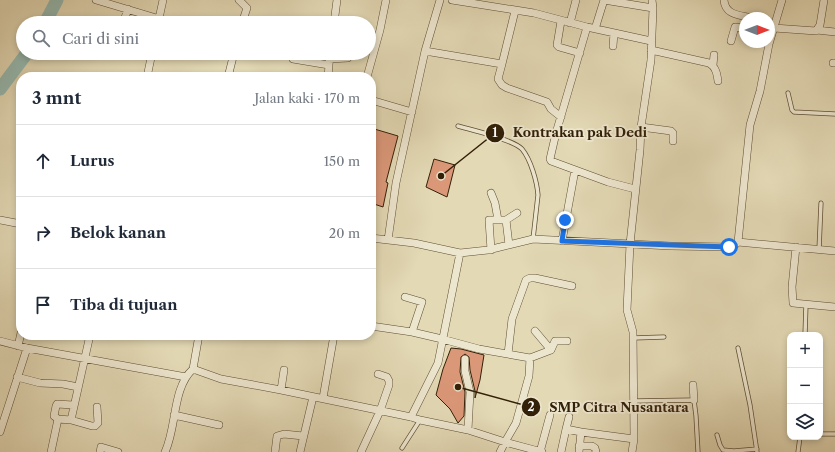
<!DOCTYPE html>
<html lang="id">
<head>
<meta charset="utf-8">
<style>
  :root { --surface:#fff; --page:#f6f6f7; --text:#1f2937; --muted:#747a83; --line:#e0e1e3 }
  body { margin:0; font-family:"Libre Caslon Text",serif; background:var(--page); color:var(--text) }
  .controls { position:absolute; right:12px; bottom:12px; display:grid; overflow:hidden; border-radius:8px; box-shadow:0 2px 6px #0003 }
  .controls button { width:36px; height:36px; display:grid; place-items:center; padding:0; border:0; border-bottom:1px solid var(--line); background:var(--surface); color:var(--text); font:20px sans-serif }
  .compass { position:absolute; left:739px; top:12px; width:36px; height:36px; border-radius:50%; background:var(--surface); box-shadow:0 2px 6px #0003; rotate:90deg }
  .stop { position:absolute; width:12px; height:12px; margin:-9px; border:3px solid #1a73e8; border-radius:50%; background:#fff }
  .stop.end { background:#1a73e8; border-color:#fff; box-shadow:0 1px 4px #0008 }
  .list { margin:0; padding:0; list-style:none }
  h2 { display:flex; justify-content:space-between; align-items:center; height:52px; margin:0; padding:0 16px; font-size:17px }
  h2 small { font-size:13px; font-weight:400; color:var(--muted) }
  .list li { display:grid; grid-template-columns:26px 1fr auto; gap:12px; align-items:center; box-sizing:border-box; height:72px; padding:0 16px; border-top:1px solid var(--line) }
  .list b { display:block; font-size:15px; white-space:nowrap }
  .list em { font-size:13px; font-style:normal; color:var(--muted) }
  .icon { flex:none; width:22px; height:22px; fill:none; stroke:currentColor; stroke-width:2; stroke-linecap:round; stroke-linejoin:round }
  .map { position:relative; flex:none; width:835px; height:452px; overflow:hidden }
  .search { position:absolute; background:var(--surface); box-shadow:0 2px 6px #0003; left:16px; top:16px; width:360px; height:44px; display:flex; align-items:center; gap:10px; box-sizing:border-box; padding:0 14px; border-radius:22px; color:var(--muted); font-size:15px }
  .panel { position:absolute; background:var(--surface); box-shadow:0 2px 6px #0003; left:16px; top:72px; width:360px; height:268px; border-radius:16px }
  .map>svg:first-child { display:block }
  .lines { fill:none; stroke-linecap:round; stroke-linejoin:round }
  .river { stroke:#95bab1; stroke-width:13 }
  .building { fill:#db9879; stroke:#322008 }
  .lane-casing { stroke:#5e4e33; stroke-width:5 }
  .street-casing { stroke:#5e4e33; stroke-width:8 }
  .lane { stroke:#ede6cf; stroke-width:3.5 }
  .street { stroke:#ede6cf; stroke-width:7 }
  .route { stroke:#1a73e8; stroke-width:5 }
  .leader { fill:none; stroke:#322008; stroke-width:1.5 }
  .callout-dot { fill:#322008; stroke:#ede6cf; stroke-width:1.5 }
  .mark-label { font-size:12px; text-anchor:middle; font-weight:bold; fill:#fff }
  .callout-label { font-size:13px; text-anchor:middle; font-weight:bold; fill:#322008; stroke:#ede6cf; stroke-width:3.5; stroke-linejoin:round; paint-order:stroke }
</style>
</head>
<body>
<div class="map">
<svg width="835" height="452" viewBox="0 0 835 452">
  <rect width="100%" height="100%" fill="#e3d9b5"/>
  <filter id="stains"><feTurbulence type="fractalNoise" baseFrequency=".005" numOctaves="4"/><feColorMatrix values="0 0 0 0 .2 0 0 0 0 .09 0 0 0 0 .02 0 0 0 .5 -.17"/></filter>
  <radialGradient id="worn" r=".72"><stop offset=".6" stop-color="#630" stop-opacity="0"/><stop offset="1" stop-color="#630" stop-opacity=".3"/></radialGradient>
  <g class="lines">
    <path class="river" d="M 45,23 L 57,0
      M 0,89 L 27,53"/>
  </g>
  <path class="building" d="M 371,128 L 398,136 L 386,182 L 388,183 L 383,207 L 371,203 Z
    M 434,159 L 455,165 L 447,197 L 426,187 Z
    M 451,348 L 461,349 L 484,355 L 480,380 L 475,398 L 475,391 L 470,370 L 469,357 L 465,354 L 461,357 L 460,372 L 465,392 L 464,416 L 458,423 L 450,409 L 436,395 L 443,369 Z"/>
  <g class="lines">
    <defs>
      <path id="lane" d="M 788,93 L 792,110 L 794,112 L 835,114
        M 458,126 C 472,130 512,139 522,149 C 531,160 537,182 538,195 L 533,239
        M 819,250 L 821,203
        M 805,335 L 806,304
        M 633,338 L 664,337
        M 738,348 L 750,405 L 757,452
        M 633,401 L 694,400 L 696,416 L 698,452
        M 820,434 L 835,434
        M 717,435 L 720,445 L 723,450 L 734,451 L 757,449
        M 402,448 L 420,420
        M 798,452 L 800,437"/>
      <path id="street" d="M 96,0 L 173,23
        M 239,0 L 247,8 L 242,23
        M 452,0 L 534,13 L 587,27 L 651,41
        M 604,0 L 653,8
        M 724,0 C 725,15 739,15 752,18
        M 561,21 L 557,45 L 559,47 L 580,53
        M 123,23 L 128,9
        M 158,23 L 163,0
        M 334,23 L 337,0
        M 570,23 L 576,0
        M 587,27 L 556,133 L 550,159 L 551,161 L 608,182 L 635,189
        M 774,28 L 816,31 L 820,25 L 824,0
        M 595,29 L 604,0
        M 817,30 L 835,32
        M 731,41 L 735,27 L 745,28
        M 613,46 L 614,33
        M 651,50 L 709,63 C 716,67 717,74 718,81
        M 425,51 L 502,64 L 498,79 L 502,85 L 507,88 L 547,102 L 551,109 L 561,117
        M 293,59 L 329,65
        M 329,59 L 348,58 L 351,53
        M 833,63 L 835,63
        M 502,64 L 515,11
        M 713,65 L 714,55
        M 228,76 L 240,77
        M 147,77 L 152,53
        M 228,77 L 234,53
        M 328,77 L 330,53
        M 367,77 L 380,30 L 386,0
        M 371,100 L 412,112
        M 641,127 L 671,131 L 673,133 L 673,141
        M 491,193 L 495,203 L 498,220
        M 0,220 L 21,224
        M 371,238 L 414,243 L 460,253 L 488,250 L 533,239 L 671,246 L 729,247 L 735,245 L 738,242 L 750,125 L 760,91 L 769,44 L 782,0
        M 388,240 L 396,183 L 425,51 L 440,0
        M 562,241 L 575,170
        M 738,242 L 835,251
        M 509,245 L 506,220 L 517,213
        M 796,247 L 792,287 L 793,303 L 835,307
        M 491,250 L 489,220 L 506,220
        M 405,297 L 422,302 L 412,332
        M 371,326 L 412,332 L 442,339 L 479,349 L 530,358 L 529,376 L 516,423 L 505,442 L 542,452
        M 535,331 L 551,350
        M 199,335 L 193,369 L 221,379 L 281,390 L 411,417 L 420,420 L 468,430 L 505,442 L 500,452
        M 0,341 L 27,348 L 186,377
        M 18,346 L 21,333
        M 508,354 L 512,319 L 526,280 L 530,278 L 535,278 L 572,286
        M 530,358 L 551,350 L 555,341 L 567,341
        M 465,359 L 465,371 L 470,392 L 468,430
        M 17,377 L 40,383 L 63,384 L 78,387
        M 693,385 L 694,400
        M 281,390 L 284,370
        M 323,398 L 334,335
        M 174,415 L 219,425
        M 411,417 L 438,363 L 460,253
        M 569,417 L 566,429 L 581,432
        M 58,419 L 54,416 L 56,406 L 57,404 L 73,405
        M 71,420 L 90,335
        M 0,432 L 27,348
        M 579,446 L 592,446 L 595,448 L 596,452
        M 51,452 L 58,419 L 71,420 L 92,426 L 95,426 L 98,423 L 97,407
        M 100,452 L 101,447 L 118,452
        M 165,452 C 177,427 172,388 193,369
        M 275,452 L 277,436 L 284,434 L 303,436
        M 300,452 L 313,397
        M 361,452 L 380,411 L 389,385 L 389,381 L 387,377 L 378,374
        M 540,452 L 550,415
        M 561,452 L 566,429
        M 579,452 L 581,432 L 634,439
        M 632,452 L 634,439 L 633,332 L 627,310 L 630,244 L 640,150 L 641,127 L 651,60 L 653,8 L 652,0"/>
    </defs>
    <use href="#lane" class="lane-casing"/>
    <use href="#street" class="street-casing"/>
    <use href="#lane" class="lane"/>
    <use href="#street" class="street"/>
  </g>
  <g class="lines">
    <path class="route" d="M 565,220 L 562,241 L 729,247"/>
  </g>
  <path class="leader" d="M441 176L495 133M458 387L531 407"/>
  <g class="callout-dot">
    <circle cx="441" cy="176" r="4"/>
    <circle cx="458" cy="387" r="4"/>
    <circle cx="495" cy="133" r="10"/>
    <circle cx="531" cy="407" r="10"/>
  </g>
  <g class="mark-label">
    <text x="495" y="137">1</text>
    <text x="531" y="411">2</text>
  </g>
  <g class="callout-label">
    <text x="580" y="137">Kontrakan pak Dedi</text>
    <text x="619" y="412">SMP Citra Nusantara</text>
  </g>
  <rect width="100%" height="100%" filter="url(#stains)"/>
  <rect width="100%" height="100%" fill="url(#worn)"/>
</svg>
<div class="controls">
<button>+</button>
<button>−</button>
<button><svg class="icon" aria-label="layers" viewBox="0 0 24 24"><path d="M12 4l9 5-9 5-9-5zM3 14l9 5 9-5"/></svg></button>
</div>
<svg class="compass" viewBox="-18 -18 36 36"><path d="M0-13l5 13h-10z" fill="#e53935"/><path d="M0 13l5-13h-10z" fill="#747a83"/></svg>
<div class="stop" style="left:729px;top:247px"></div>
<div class="stop end" style="left:565px;top:220px"></div>
<div class="search"><svg class="icon" aria-label="search" viewBox="0 0 24 24"><circle cx="10" cy="10" r="6"/><path d="M15 15l6 6"/></svg>Cari di sini</div>
<section class="panel">
<h2>3 mnt<small>Jalan kaki · 170 m</small></h2>
<ul class="list">
<li><svg class="icon" aria-label="ahead" viewBox="0 0 24 24"><path d="M12 20V5M6 11l6-6 6 6"/></svg><div><b>Lurus</b></div><em>150 m</em></li>
<li><svg class="icon" aria-label="right" viewBox="0 0 24 24"><path d="M7 20v-9h11M14 6l5 5-5 5"/></svg><div><b>Belok kanan</b></div><em>20 m</em></li>
<li><svg class="icon" aria-label="arrive" viewBox="0 0 24 24"><path d="M6 21V4h12l-3 4 3 4H6"/></svg><div><b>Tiba di tujuan</b></div></li>
</ul>
</section>
</div>
</body>
</html>
